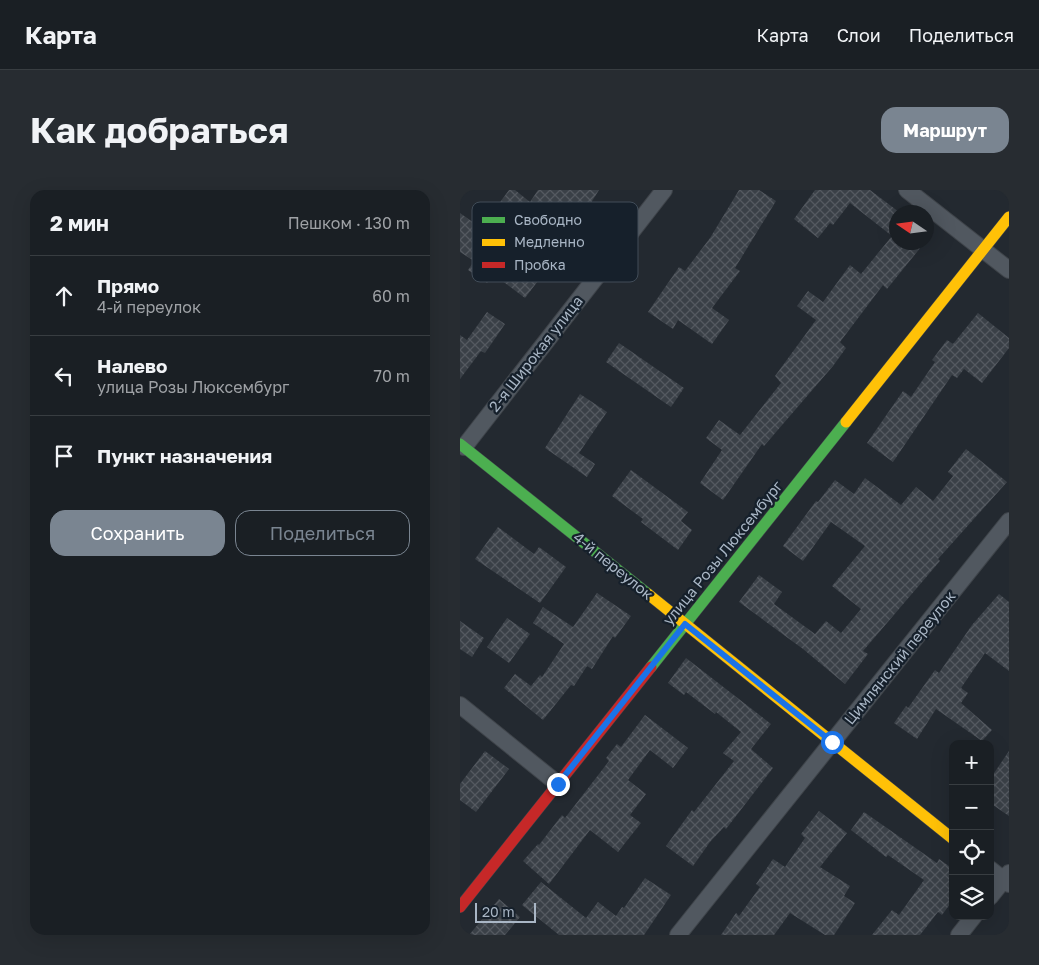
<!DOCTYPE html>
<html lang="ru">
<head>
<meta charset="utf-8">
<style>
  :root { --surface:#1a1f24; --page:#272c31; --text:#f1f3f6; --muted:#9fa2a6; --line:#383d41; --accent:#7a8591 }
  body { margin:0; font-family:"Golos Text",sans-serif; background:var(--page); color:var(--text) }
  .controls { position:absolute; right:15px; bottom:15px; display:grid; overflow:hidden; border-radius:10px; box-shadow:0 5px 20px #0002 }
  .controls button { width:45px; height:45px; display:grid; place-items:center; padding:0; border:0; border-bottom:1px solid var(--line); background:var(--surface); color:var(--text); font:25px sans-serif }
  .compass { position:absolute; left:429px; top:15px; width:45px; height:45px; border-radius:50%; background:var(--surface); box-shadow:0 5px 20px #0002; rotate:283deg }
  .scale { position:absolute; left:15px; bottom:12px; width:61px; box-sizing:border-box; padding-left:5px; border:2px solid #a9b6c5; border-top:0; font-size:14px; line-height:18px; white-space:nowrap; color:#a9b6c5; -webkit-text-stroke:4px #16202b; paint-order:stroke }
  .stop { position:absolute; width:15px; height:15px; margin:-11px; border:4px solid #1a73e8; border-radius:50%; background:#fff }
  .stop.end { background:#1a73e8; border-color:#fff; box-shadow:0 1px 5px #0008 }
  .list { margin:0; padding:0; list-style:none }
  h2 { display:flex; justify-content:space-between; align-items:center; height:65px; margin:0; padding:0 20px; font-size:21px }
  h2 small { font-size:16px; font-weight:400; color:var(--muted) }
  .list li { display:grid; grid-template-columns:32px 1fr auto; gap:15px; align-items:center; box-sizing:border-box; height:80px; padding:0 20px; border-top:1px solid var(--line) }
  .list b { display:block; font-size:19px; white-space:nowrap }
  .list p { margin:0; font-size:16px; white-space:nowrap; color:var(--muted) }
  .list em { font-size:16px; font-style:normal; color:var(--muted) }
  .actions { display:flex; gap:10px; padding:15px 20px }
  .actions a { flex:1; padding:11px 0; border:1px solid var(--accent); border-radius:15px; text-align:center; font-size:18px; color:var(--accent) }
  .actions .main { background:var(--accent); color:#fff }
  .icon { flex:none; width:28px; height:28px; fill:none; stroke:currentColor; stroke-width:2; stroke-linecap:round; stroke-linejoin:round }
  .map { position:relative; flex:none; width:549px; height:745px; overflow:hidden; border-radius:15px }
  header { display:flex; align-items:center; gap:30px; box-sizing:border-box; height:70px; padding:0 25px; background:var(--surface); border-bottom:1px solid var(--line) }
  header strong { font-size:24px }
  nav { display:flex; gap:28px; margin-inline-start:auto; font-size:18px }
  .intro { display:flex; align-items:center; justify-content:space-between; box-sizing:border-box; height:120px; padding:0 30px }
  h1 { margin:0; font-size:35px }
  .button { padding:12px 22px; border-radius:15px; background:var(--accent); color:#fff; font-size:18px; font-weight:700 }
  main { display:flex; gap:30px; padding:0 30px }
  aside { flex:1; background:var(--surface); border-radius:15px; box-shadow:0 5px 20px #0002 }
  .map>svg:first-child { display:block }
  .building { fill:url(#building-cross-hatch) }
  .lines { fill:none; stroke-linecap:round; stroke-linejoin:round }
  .street-casing { stroke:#3f444a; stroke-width:18 }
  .fast-casing { stroke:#3f444a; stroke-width:12 }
  .slow-casing { stroke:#3f444a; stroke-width:12 }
  .jam-casing { stroke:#3f444a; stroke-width:12 }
  .street { stroke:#515860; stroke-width:16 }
  .fast { stroke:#4caf50; stroke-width:11 }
  .slow { stroke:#ffc107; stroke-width:11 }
  .jam { stroke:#c62828; stroke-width:11 }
  .route { stroke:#1a73e8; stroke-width:6 }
  .labels { text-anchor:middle; stroke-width:4.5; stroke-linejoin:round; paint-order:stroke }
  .street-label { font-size:15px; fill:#a9b6c5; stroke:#16202b }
  .key { fill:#16202b; stroke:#424d59; stroke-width:1 }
  .key-label { font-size:14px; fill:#a9b6c5 }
</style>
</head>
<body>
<header>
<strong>Карта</strong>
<nav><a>Карта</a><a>Слои</a><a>Поделиться</a></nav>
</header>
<div class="intro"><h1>Как добраться</h1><a class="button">Маршрут</a></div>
<main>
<aside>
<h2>2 мин<small>Пешком · 130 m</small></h2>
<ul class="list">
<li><svg class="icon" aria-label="ahead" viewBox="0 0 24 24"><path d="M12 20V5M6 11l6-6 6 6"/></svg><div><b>Прямо</b><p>4-й переулок</p></div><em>60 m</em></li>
<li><svg class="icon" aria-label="left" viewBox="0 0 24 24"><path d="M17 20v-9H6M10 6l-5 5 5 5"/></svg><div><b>Налево</b><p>улица Розы Люксембург</p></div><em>70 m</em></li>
<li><svg class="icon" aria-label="arrive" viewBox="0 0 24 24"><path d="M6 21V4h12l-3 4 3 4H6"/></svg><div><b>Пункт назначения</b></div></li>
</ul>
<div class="actions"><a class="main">Сохранить</a><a>Поделиться</a></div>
</aside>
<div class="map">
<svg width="549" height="745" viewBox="0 0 549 745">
  <defs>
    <pattern id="building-cross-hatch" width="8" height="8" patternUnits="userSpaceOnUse" patternTransform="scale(1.25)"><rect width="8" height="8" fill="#3a4047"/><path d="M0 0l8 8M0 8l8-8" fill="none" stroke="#545960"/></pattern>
  </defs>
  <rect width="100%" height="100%" fill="#232930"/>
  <path class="building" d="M 49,0 L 55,0 L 70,12 L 78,0 L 139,0 L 119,32 L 121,34 L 107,56 L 68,30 L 49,56 L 84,83 L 65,108 L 33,84 L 27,93 L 8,80 L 14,71 L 0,62 L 0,23 L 21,38 Z
    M 279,0 L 299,0 L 316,11 L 275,78 L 280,81 L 252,118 L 269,130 L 252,154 L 218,130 L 213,139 L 188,122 L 219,77 L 225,81 L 250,48 Z
    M 355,0 L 410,0 L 439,22 L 436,22 L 436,52 L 465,52 L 427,99 L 423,95 L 380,152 L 386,158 L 373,176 L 304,256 L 302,254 L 263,310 L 240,293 L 262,260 L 246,248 L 259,230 L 280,245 L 321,193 L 315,186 L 356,130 L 337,116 L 348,101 L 363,112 L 390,75 L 401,84 L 432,46 L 390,13 L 373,35 L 370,33 L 358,48 L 334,29 Z
    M 27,122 L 45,134 L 25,163 L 21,161 L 0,189 L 0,145 L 7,150 Z
    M 518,123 L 549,148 L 549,158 L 522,193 L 504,179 L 497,188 L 492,185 L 433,272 L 407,253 L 443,201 L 451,207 L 475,172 L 472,170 L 487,150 L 493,154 Z
    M 159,153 L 224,198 L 211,217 L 146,172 Z
    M 120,204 L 147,222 L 119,263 L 135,274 L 127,287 L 85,258 Z
    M 506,259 L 547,292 L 478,369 L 480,371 L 403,461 L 408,464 L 385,494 L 343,459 L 279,412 L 299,385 L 322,402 L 314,414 L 355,444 L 366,431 L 381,443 L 401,419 L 372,396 L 405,356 L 371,332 L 343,371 L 323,356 L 356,311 L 358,312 L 375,290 L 394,304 L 405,288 L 441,315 L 456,297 L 473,311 L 493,286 L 488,282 Z
    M 171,280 L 228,322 L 221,331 L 232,340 L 218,360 L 181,332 L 183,329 L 152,306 Z
    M 38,337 L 74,364 L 79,357 L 106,377 L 80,413 L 15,369 Z
    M 137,403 L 171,426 L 155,448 L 153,446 L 132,479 L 127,476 L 114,496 L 111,495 L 83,530 L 44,498 L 55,484 L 71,496 L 80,485 L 82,487 L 104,454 L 73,433 L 83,417 L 113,437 Z
    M 539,404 L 549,412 L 549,481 L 525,463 L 501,498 L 508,503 L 501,513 L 532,540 L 522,551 L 476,519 L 457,549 L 434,533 L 446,516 L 448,518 L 475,480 L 479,483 L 512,435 Z
    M 47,428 L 70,444 L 49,473 L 27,457 Z
    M 0,431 L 24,448 L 12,467 L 0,459 Z
    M 226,468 L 311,534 L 291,559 L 313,578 L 266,639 L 264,637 L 250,652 L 233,676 L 206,656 L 232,620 L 234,622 L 274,571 L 263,563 L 281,542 L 256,522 L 255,524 L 226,502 L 224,505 L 208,493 Z
    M 185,525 L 228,558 L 213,578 L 190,560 L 168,590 L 186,604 L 170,625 L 181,633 L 158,662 L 130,640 L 89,694 L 63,671 L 78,654 L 79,655 L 102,625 L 105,628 L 149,571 L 146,568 L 157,554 L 161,557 Z
    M 25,561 L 49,579 L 16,622 L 0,610 L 0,594 Z
    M 549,561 L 549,626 L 530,613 L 530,589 Z
    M 359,621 L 387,643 L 360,677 L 390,696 L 384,706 L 395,713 L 374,745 L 365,745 L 330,723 L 314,745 L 261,745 L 276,723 L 279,726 L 300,697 L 296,694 L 313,669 L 325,677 L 345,648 L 341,644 Z
    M 404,622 L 477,673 L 479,669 L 493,679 L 493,710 L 482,725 L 478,722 L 460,745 L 412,745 L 432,720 L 439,725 L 464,690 L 428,665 L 426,667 L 391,640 Z
    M 185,688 L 211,705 L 184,745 L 99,745 L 62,715 L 81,692 L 126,728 L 138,712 L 156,726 L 162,717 L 164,718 Z
    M 39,709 L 60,727 L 45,745 L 9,745 Z"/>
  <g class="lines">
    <defs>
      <path id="street" d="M 447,0 L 549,80
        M 4,257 L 204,0
        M 0,515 L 98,594
        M 530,679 L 549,694
        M 530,707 L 549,683
        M 218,745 L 549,331
        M 499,745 L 514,726"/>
      <path id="fast" d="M 0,254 L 188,404
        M 191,477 L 386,232"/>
      <path id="slow" d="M 386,232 L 549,27
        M 188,404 L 493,649"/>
      <path id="jam" d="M 0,717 L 191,477"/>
    </defs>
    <use href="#street" class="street-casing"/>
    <use href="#fast" class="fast-casing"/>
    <use href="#slow" class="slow-casing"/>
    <use href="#jam" class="jam-casing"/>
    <use href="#street" class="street"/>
    <use href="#fast" class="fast"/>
    <use href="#slow" class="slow"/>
    <use href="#jam" class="jam"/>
  </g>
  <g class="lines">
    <path class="route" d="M 98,594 L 225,434 L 372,552"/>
  </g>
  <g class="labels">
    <g class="street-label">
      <text transform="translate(76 164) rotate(-52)" y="5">2-я Широкая улица</text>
      <text transform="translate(263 363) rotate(-51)" y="5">улица Розы Люксембург</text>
      <text transform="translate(153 376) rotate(39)" y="5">4-й переулок</text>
      <text transform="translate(440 468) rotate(-51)" y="5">Цимлянский переулок</text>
    </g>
  </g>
  <rect x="12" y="12" width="166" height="80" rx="8" class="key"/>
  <rect x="22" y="27" width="23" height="6" fill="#4caf50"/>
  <rect x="22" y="49" width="23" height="7" fill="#ffc107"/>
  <rect x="22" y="72" width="23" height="6" fill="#c62828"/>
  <g class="key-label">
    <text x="54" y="35">Свободно</text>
    <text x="54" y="57">Медленно</text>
    <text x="54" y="80">Пробка</text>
  </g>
</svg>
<div class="controls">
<button>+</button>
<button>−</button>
<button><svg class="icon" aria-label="locate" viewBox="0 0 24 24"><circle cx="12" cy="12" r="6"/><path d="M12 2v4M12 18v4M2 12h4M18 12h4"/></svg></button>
<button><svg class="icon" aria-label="layers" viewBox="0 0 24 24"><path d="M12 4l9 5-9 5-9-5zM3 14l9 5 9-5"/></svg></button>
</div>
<svg class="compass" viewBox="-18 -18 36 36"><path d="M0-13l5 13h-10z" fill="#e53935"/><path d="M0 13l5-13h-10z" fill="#9fa2a6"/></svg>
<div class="scale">20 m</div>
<div class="stop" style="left:372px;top:552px"></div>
<div class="stop end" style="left:98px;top:594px"></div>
</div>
</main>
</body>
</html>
